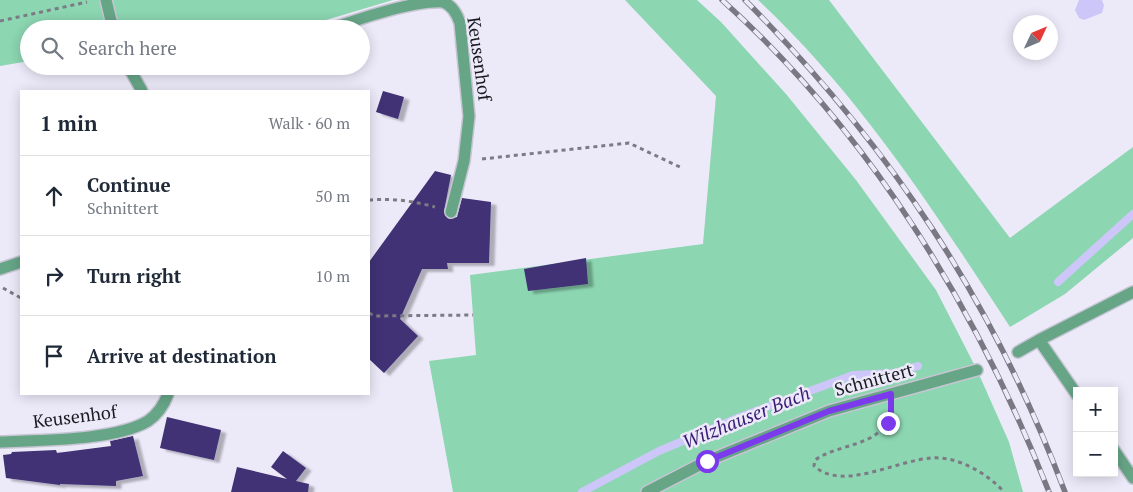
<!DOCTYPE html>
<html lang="en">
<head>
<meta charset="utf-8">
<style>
  :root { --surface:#fff; --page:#f6f6f7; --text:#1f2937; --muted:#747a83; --line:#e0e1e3 }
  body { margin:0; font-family:"PT Serif",serif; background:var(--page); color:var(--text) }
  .controls { position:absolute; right:15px; bottom:15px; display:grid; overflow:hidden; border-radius:0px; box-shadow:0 2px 12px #0003 }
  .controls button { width:45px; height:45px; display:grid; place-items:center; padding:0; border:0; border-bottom:1px solid var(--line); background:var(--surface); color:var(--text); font:25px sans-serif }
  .compass { position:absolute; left:1013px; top:15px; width:45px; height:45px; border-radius:50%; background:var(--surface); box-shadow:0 2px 12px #0003; rotate:46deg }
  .stop { position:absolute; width:15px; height:15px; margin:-11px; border:4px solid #7c3aed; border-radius:50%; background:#fff }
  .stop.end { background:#7c3aed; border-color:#fff; box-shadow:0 1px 5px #0008 }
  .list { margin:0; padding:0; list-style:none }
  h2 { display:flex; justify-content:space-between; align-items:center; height:65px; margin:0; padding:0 20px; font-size:21px }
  h2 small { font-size:16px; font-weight:400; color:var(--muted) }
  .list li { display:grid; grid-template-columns:32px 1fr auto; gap:15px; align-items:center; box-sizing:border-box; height:80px; padding:0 20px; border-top:1px solid var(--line) }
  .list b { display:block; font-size:19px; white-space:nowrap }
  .list p { margin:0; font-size:16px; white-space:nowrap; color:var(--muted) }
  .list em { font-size:16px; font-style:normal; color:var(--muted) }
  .icon { flex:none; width:28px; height:28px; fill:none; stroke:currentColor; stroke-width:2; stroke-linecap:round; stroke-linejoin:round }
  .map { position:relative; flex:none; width:1133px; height:492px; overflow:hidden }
  .search { position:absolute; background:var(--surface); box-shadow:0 2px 12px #0003; left:20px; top:20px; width:350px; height:55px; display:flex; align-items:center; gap:12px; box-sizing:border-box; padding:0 18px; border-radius:28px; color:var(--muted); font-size:19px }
  .panel { position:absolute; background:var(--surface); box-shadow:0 2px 12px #0003; left:20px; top:90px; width:350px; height:305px; border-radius:0px }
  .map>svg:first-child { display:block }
  .green { fill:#8cd6b2 }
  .water { fill:#cdc6f8 }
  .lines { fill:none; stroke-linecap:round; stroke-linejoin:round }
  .stream { stroke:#cdc6f8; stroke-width:8 }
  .building { fill:#413075; filter:url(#shadow) }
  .lane-casing { stroke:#c6c5d2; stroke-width:14 }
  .path { stroke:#7c7a84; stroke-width:3; stroke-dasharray:4 4; stroke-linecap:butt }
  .lane { stroke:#67a587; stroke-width:11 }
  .rail-casing { stroke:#7a7983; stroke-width:5.5 }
  .rail { stroke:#eceaf9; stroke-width:4; stroke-dasharray:11; stroke-linecap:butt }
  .route { stroke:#7c3aed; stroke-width:6 }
  .labels { text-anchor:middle; stroke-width:5; stroke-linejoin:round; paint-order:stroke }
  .street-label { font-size:18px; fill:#1b1a20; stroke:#eceaf9 }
  .water-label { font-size:19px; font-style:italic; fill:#391a75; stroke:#eceaf9 }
</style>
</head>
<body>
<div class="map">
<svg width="1133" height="492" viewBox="0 0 1133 492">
  <defs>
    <filter id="shadow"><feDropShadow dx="5.5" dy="3" stdDeviation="1" flood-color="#0004"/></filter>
  </defs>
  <rect width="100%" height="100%" fill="#eceaf9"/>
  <path class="green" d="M 0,0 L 101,0 L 104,20 L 80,23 L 81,29 L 29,29 L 29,61 L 0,66 Z
    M 112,0 L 393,0 L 296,29 L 119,29 Z
    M 625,0 L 697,0 L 721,22 L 786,94 L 856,180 L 936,290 L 977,370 L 1009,442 L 1023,492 L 453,492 L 429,361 L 476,355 L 470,275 L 703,244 L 716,96 Z
    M 758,0 L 829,0 L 1010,238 L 1133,147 L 1133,238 L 1065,294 L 1010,327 C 935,212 859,94 758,0 Z"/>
  <path class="water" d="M 1079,0 L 1102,0 L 1104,5 L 1102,13 L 1084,20 L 1079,18 L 1075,10 Z"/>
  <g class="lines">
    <path class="stream" d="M 1058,282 L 1133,214
      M 582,492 L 659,451 L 740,417 L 853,375 L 895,373 L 918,366"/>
  </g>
  <path class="building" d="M 383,91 L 404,97 L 398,119 L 376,112 Z
    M 435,171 L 451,175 L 444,211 L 449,219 L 457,217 L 462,198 L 491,202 L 489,263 L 447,263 L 448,269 L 422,269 L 400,319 L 418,336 L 384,373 L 369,359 L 369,262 Z
    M 586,258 L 588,284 L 528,291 L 524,269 Z
    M 167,417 L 221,430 L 214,460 L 160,448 Z
    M 133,436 L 143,476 L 116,481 L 116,486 L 60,484 L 60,485 L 6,478 L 3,455 L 11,454 L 12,452 L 56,450 L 57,453 L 111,446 L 110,441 Z
    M 283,451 L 306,468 L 296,481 L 309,484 L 308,492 L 231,492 L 237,467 L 287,479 L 271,467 Z"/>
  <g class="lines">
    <defs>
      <path id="lane" d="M 106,0 L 113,29
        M 331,29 C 358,19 415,0 443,2 C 452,5 457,14 460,23 L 469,116 L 464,161 L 451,212
        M 128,66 L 142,91
        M 130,71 L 149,66
        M 0,269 L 21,262
        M 1039,340 L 1133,292
        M 1018,352 L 1039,340 L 1077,395
        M 0,442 C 39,440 115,441 148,421 C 158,414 164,405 168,394
        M 1114,450 L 1133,478
        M 647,492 L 707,461 L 829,411 L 977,370"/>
    </defs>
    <use href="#lane" class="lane-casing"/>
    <path class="path" d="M 0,21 L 87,2
      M 482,159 L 629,143 L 682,168
      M 369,200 C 392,198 413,201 435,207
      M 3,288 L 21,298
      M 369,313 L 375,316 L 473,315
      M 891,413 C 880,448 841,442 815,460 L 814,466 C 843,492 896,460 932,458 C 958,456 988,474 1004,492"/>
    <use href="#lane" class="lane"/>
    <defs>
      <path id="rail" d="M 722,0 C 870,133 977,309 1049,492
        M 745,0 C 890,146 992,299 1065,492"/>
    </defs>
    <use href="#rail" class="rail-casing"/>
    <use href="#rail" class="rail"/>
  </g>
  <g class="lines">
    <path class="route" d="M 707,461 L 829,411 L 891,394 L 891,412 L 888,423"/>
  </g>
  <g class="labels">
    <g class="street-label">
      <text transform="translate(479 59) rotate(82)" y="6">Keusenhof</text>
      <text transform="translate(874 380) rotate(-15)" y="6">Schnittert</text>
      <text transform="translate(75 417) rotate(-7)" y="6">Keusenhof</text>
    </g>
    <g class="water-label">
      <text transform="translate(746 417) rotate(-22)" y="7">Wilzhauser Bach</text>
    </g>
  </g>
</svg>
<div class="controls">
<button>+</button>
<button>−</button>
</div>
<svg class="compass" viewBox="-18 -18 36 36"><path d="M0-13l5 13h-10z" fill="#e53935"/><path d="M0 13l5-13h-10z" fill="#747a83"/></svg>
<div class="stop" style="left:707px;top:461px"></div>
<div class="stop end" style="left:888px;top:423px"></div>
<div class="search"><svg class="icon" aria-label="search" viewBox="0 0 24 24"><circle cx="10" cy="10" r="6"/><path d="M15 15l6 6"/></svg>Search here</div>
<section class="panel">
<h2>1 min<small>Walk · 60 m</small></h2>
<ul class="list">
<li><svg class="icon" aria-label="ahead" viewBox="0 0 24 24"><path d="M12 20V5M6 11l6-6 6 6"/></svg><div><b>Continue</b><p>Schnittert</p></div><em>50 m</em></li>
<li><svg class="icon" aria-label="right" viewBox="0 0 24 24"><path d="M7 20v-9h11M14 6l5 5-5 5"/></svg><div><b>Turn right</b></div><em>10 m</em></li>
<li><svg class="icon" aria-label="arrive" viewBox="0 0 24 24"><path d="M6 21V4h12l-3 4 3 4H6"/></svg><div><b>Arrive at destination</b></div></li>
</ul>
</section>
</div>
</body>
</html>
